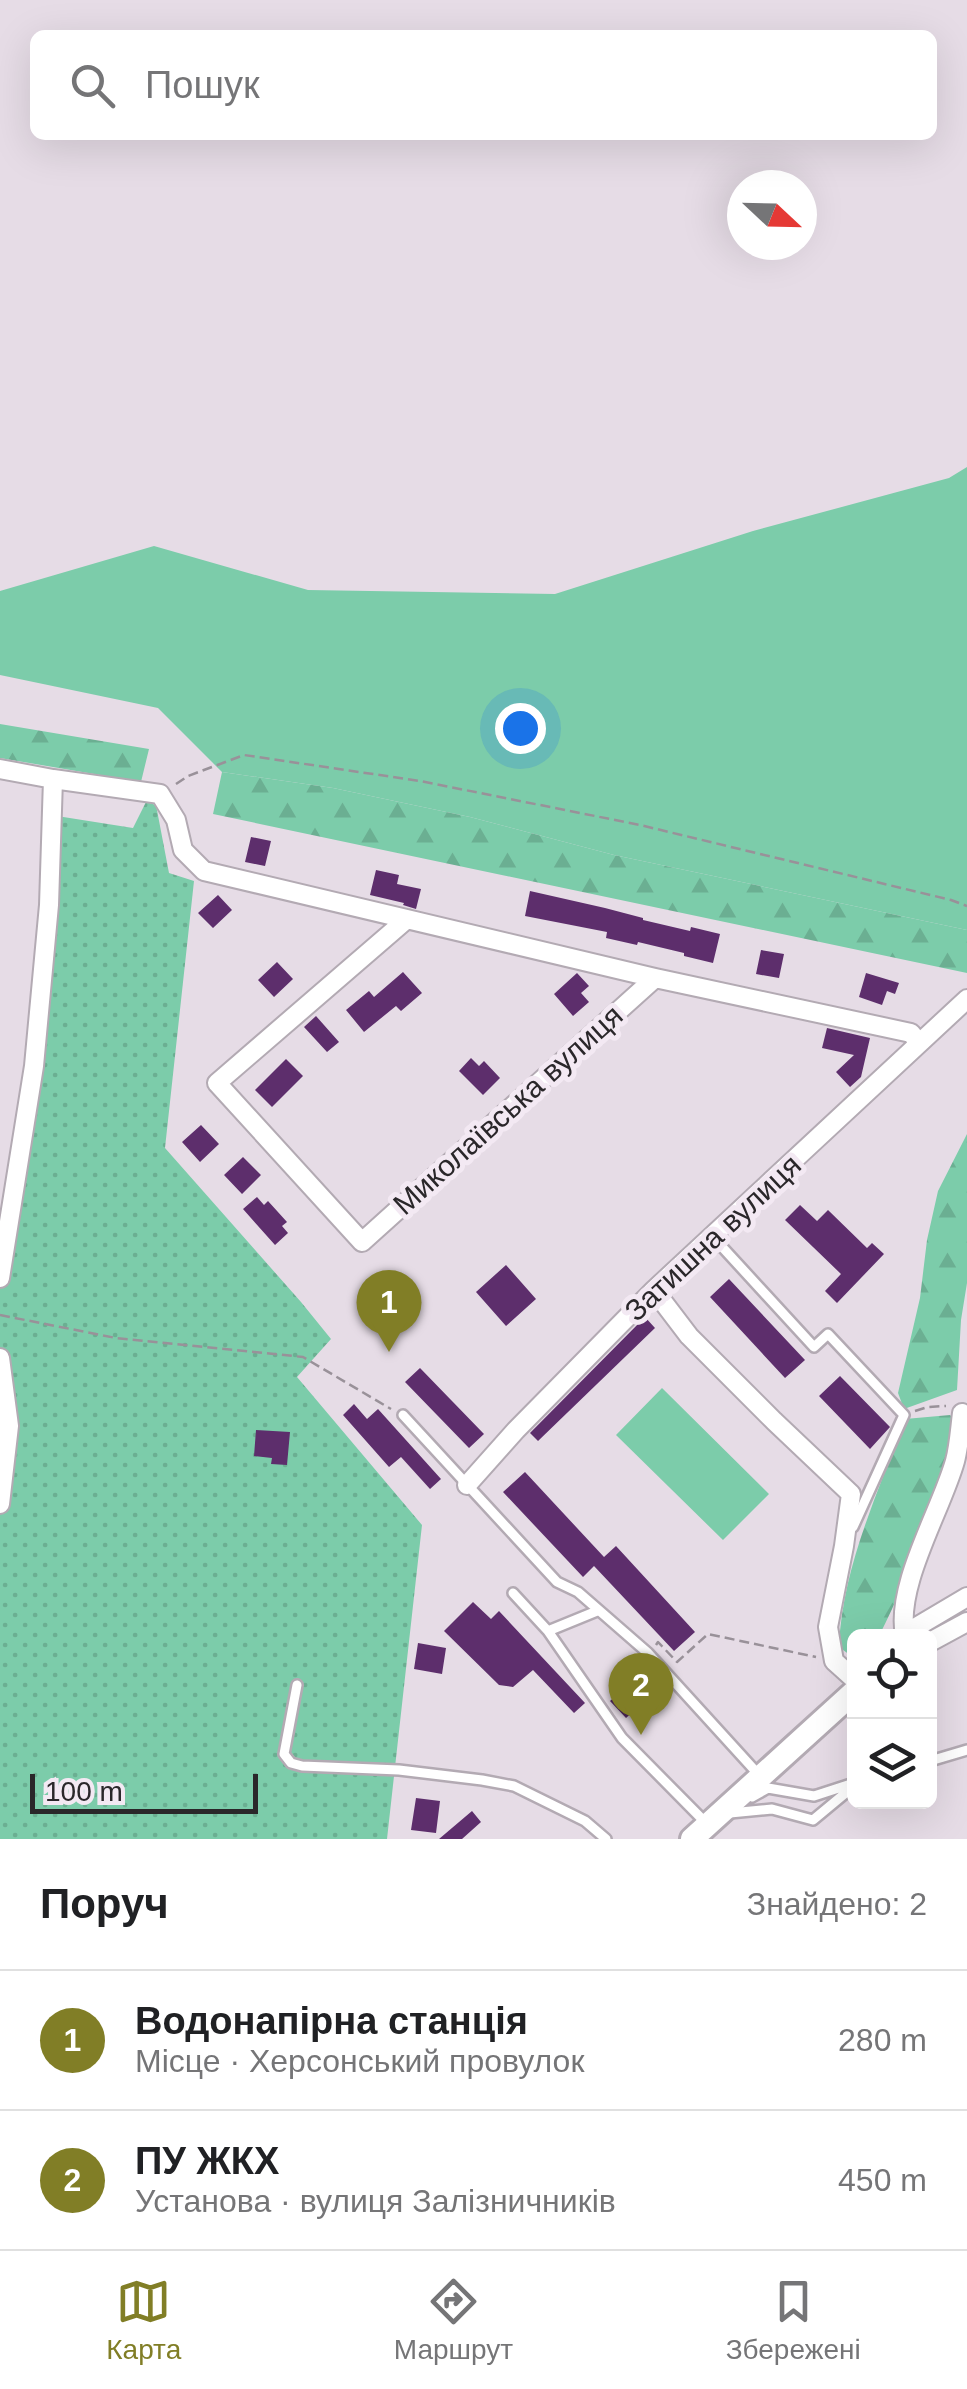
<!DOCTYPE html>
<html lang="uk">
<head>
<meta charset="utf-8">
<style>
  :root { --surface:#fff; --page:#f6f6f6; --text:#202124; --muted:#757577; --line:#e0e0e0; --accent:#817e26 }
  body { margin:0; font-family:Arial,sans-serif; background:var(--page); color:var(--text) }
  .controls { position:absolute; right:30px; bottom:30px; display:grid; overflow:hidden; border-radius:15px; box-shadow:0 10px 40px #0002 }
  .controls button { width:90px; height:90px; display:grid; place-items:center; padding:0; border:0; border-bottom:2px solid var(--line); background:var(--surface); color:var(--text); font:50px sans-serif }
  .compass { position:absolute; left:727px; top:170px; width:90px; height:90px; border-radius:50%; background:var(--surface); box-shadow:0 10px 40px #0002; rotate:112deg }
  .scale { position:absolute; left:30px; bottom:25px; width:228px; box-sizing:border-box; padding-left:10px; border:5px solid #2a272a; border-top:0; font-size:28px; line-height:35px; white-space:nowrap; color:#2a272a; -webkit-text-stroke:8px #f3e9f3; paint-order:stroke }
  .you { position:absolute; left:520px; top:728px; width:35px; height:35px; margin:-25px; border:8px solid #fff; border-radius:50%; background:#1a73e8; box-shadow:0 0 0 15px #1a73e833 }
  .badge { display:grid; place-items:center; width:65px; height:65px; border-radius:50%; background:var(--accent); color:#fff; font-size:32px; font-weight:700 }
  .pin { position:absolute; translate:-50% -82px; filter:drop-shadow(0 2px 5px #0008) }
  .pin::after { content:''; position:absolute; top:52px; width:35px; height:30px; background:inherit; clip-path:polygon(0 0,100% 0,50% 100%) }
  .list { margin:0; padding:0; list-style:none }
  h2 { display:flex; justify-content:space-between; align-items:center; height:130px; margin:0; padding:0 40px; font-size:42px }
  h2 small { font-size:32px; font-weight:400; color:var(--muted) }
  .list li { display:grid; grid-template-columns:65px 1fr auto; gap:30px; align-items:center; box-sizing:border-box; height:140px; padding:0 40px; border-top:2px solid var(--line) }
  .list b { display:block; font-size:38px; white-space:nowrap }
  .list p { margin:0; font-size:32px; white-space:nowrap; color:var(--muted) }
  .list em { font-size:32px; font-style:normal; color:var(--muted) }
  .icon { flex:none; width:55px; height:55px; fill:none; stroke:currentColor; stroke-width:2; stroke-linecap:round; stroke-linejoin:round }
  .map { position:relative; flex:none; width:967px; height:1839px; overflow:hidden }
  .search { position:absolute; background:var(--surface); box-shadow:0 10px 40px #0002; left:30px; right:30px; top:30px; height:110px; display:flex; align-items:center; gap:25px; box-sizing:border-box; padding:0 35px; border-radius:15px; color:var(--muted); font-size:38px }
  .sheet { height:410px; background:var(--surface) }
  nav { display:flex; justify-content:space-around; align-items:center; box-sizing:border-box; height:140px; border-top:2px solid var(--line); background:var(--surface); font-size:28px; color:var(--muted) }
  nav a { display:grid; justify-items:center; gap:5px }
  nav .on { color:var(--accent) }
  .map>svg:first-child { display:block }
  .green { fill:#7cccaa }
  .forest { fill:url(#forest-firs) }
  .garden { fill:url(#garden-dots) }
  .building { fill:#5d2e6c }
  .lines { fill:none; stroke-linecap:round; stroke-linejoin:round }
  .service-casing { stroke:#b3aab3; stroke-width:14 }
  .minor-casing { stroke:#b3aab3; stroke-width:22 }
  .tertiary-casing { stroke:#b3aab3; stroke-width:28 }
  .path { stroke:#999199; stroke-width:2.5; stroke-dasharray:10 5; stroke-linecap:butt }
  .service { stroke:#fff; stroke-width:9 }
  .minor { stroke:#fff; stroke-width:18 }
  .tertiary { stroke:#fff; stroke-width:22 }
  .labels { text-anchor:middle; stroke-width:10; stroke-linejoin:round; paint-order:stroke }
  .street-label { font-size:30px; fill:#2a272a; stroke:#f3e9f3 }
</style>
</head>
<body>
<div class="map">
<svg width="967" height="1839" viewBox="0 0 967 1839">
  <defs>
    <pattern id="forest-firs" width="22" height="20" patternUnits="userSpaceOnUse" patternTransform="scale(2.5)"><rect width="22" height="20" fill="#7cccaa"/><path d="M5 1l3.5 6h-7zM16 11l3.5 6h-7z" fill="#6baf92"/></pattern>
    <pattern id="garden-dots" width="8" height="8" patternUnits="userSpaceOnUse" patternTransform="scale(2.5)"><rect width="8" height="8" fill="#7cccaa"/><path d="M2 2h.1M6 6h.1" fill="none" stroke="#6baf92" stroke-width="1.8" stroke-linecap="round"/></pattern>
  </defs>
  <rect width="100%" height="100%" fill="#e6dce6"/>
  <path class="green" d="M 967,467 L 967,930 L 614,855 L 470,817 L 333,788 L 222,772 L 158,708 L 0,675 L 0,591 L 154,546 L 308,590 L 555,594 L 753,531 L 949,478 Z
    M 662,1388 L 769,1494 L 723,1540 L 616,1435 Z"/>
  <path class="forest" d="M 0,724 L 149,749 L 141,782 L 0,758 Z
    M 222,772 L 333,788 L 470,817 L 614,855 L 967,930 L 967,973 L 213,814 Z
    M 967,1134 L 967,1283 L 961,1320 L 957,1390 L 904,1409 L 898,1393 L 920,1298 L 927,1240 L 938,1191 Z
    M 950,1415 L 958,1423 C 937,1497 913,1569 879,1636 L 854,1636 L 854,1658 L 839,1647 C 842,1568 878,1493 905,1419 Z"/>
  <path class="garden" d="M 44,787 L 60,790 L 57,816 L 133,828 L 146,802 L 156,805 L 169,873 L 194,881 L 165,1148 L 301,1302 L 331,1339 L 297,1377 L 422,1525 L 387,1839 L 0,1839 L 0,1273 L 26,1083 L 41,894 Z"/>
  <path class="building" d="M 251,837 L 271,841 L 265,866 L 245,862 Z
    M 376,870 L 399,875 L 397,884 L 421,889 L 416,909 L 403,905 L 404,903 L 370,895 Z
    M 530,891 L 605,908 L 643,918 L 643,920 L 690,931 L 691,927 L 720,934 L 713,963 L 684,956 L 684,953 L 638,942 L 637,945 L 606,938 L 607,932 L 525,916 Z
    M 218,895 L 232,910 L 213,928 L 198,913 Z
    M 761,950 L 784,954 L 779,978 L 756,974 Z
    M 277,962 L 293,979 L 274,997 L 258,980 Z
    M 403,972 L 422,993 L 401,1011 L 396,1006 L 364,1032 L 346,1010 L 369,991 L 374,997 Z
    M 577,973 L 589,986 L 581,993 L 589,1002 L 573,1016 L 554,994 Z
    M 866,973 L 899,983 L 895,994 L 887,991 L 882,1005 L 859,997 Z
    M 316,1016 L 339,1042 L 327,1052 L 304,1027 Z
    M 827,1028 L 870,1038 L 861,1077 L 850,1087 L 836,1072 L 854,1055 L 822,1048 Z
    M 471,1058 L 479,1066 L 484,1061 L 500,1078 L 483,1095 L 459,1071 Z
    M 286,1059 L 303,1076 L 272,1107 L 255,1090 Z
    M 201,1125 L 219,1144 L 200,1162 L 182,1142 Z
    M 243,1157 L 261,1175 L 242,1194 L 224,1175 Z
    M 257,1197 L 264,1205 L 268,1201 L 287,1222 L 282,1226 L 288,1233 L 275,1245 L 243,1209 Z
    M 800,1205 L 817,1221 L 828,1210 L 867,1248 L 872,1243 L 884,1254 L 837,1303 L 825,1291 L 841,1274 L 785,1220 Z
    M 506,1265 L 536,1299 L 506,1326 L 476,1292 Z
    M 729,1279 L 805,1360 L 785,1378 L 710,1297 Z
    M 645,1317 L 655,1328 L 538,1441 L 530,1433 Z
    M 420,1368 L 484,1434 L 469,1448 L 405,1382 Z
    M 840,1376 L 890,1427 L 870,1449 L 819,1396 Z
    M 354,1404 L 367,1419 L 378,1409 L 441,1479 L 430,1489 L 401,1457 L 389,1467 L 343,1415 Z
    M 256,1430 L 290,1432 L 287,1465 L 271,1464 L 272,1458 L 254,1456 Z
    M 525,1472 L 604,1557 L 616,1546 L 695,1632 L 674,1651 L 594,1566 L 583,1577 L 503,1492 Z
    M 473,1602 L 491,1619 L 499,1611 L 585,1703 L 574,1713 L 533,1670 L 513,1687 L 499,1685 L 444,1631 Z
    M 418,1643 L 446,1648 L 442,1674 L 414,1669 Z
    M 643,1682 L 653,1693 L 626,1718 L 610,1701 L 620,1692 L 626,1698 Z
    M 416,1798 L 440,1801 L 436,1833 L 411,1830 Z
    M 472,1811 L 481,1822 L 462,1839 L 439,1839 Z"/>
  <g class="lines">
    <defs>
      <path id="service" d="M 713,1237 L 814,1347 L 828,1334 L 904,1415 L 853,1527
        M 403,1415 L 557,1582 L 578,1592 L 648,1653 L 759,1775
        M 513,1593 L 548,1631 L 622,1738 L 706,1823
        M 548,1631 L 597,1611
        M 297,1685 L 284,1754 L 291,1763 L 302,1766 L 399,1770 L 482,1780 L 514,1786 L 585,1821 L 606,1839
        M 930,1761 L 967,1750
        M 752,1797 L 768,1788 L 814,1796 L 854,1783
        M 730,1813 L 772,1809 L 813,1820 L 854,1786"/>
      <path id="minor" d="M 0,769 L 53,779 L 160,794 L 176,820 L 183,850 L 204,871 L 655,978 L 911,1033 L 919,1043
        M 407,919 L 217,1083 L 362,1242 L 655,978
        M 0,1278 L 34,1066 L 49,905 L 53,779
        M 654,1290 L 689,1336 L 774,1421 L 851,1494 L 844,1546 L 828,1627 L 834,1661 L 854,1679
        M 0,1358 L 9,1426 L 0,1504
        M 467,1485 L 516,1430 L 654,1290 L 967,999
        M 905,1636 C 895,1585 941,1511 955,1461 C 959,1446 960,1429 962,1413
        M 910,1636 L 913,1629 L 967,1597
        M 930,1642 L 967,1622"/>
      <path id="tertiary" d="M 692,1839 L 854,1692"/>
    </defs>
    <use href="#service" class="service-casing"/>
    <use href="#minor" class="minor-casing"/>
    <use href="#tertiary" class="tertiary-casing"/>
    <path class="path" d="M 176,784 L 188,776 L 244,755 L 420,781 L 640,825 L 951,900 L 967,906
      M 0,1315 L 116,1338 L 303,1357 L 391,1409
      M 915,1411 L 928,1407 L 946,1406
      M 656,1645 L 658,1642 L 677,1662 L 708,1634 L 816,1657"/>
    <use href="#service" class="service"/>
    <use href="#minor" class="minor"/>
    <use href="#tertiary" class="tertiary"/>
  </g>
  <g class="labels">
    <g class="street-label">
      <text transform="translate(508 1110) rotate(-42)" y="10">Миколаївська вулиця</text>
      <text transform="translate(713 1238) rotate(-43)" y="10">Затишна вулиця</text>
    </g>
  </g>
</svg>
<div class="controls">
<button><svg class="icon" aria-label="locate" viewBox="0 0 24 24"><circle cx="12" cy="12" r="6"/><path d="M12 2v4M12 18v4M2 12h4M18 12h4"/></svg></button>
<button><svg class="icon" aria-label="layers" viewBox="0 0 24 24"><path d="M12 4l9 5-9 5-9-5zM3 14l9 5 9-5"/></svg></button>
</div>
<svg class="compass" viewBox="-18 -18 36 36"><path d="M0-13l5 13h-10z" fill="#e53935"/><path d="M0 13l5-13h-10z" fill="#757577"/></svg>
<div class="scale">100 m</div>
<div class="you"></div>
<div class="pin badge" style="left:389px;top:1352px">1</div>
<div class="pin badge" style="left:641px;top:1735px">2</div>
<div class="search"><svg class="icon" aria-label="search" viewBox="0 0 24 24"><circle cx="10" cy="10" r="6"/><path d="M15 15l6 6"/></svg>Пошук</div>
</div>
<section class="sheet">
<h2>Поруч<small>Знайдено: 2</small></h2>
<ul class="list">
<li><span class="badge">1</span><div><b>Водонапірна станція</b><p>Місце · Херсонський провулок</p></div><em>280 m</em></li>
<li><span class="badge">2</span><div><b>ПУ ЖКХ</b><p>Установа · вулиця Залізничників</p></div><em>450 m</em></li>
</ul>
</section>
<nav>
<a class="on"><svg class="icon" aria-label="map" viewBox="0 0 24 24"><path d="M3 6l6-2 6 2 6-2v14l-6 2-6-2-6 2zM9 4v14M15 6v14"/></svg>Карта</a>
<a><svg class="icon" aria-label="directions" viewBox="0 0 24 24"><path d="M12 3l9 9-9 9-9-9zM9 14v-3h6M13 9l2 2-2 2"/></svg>Маршрут</a>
<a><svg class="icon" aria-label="saved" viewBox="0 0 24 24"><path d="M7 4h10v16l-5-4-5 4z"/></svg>Збережені</a>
</nav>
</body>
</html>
